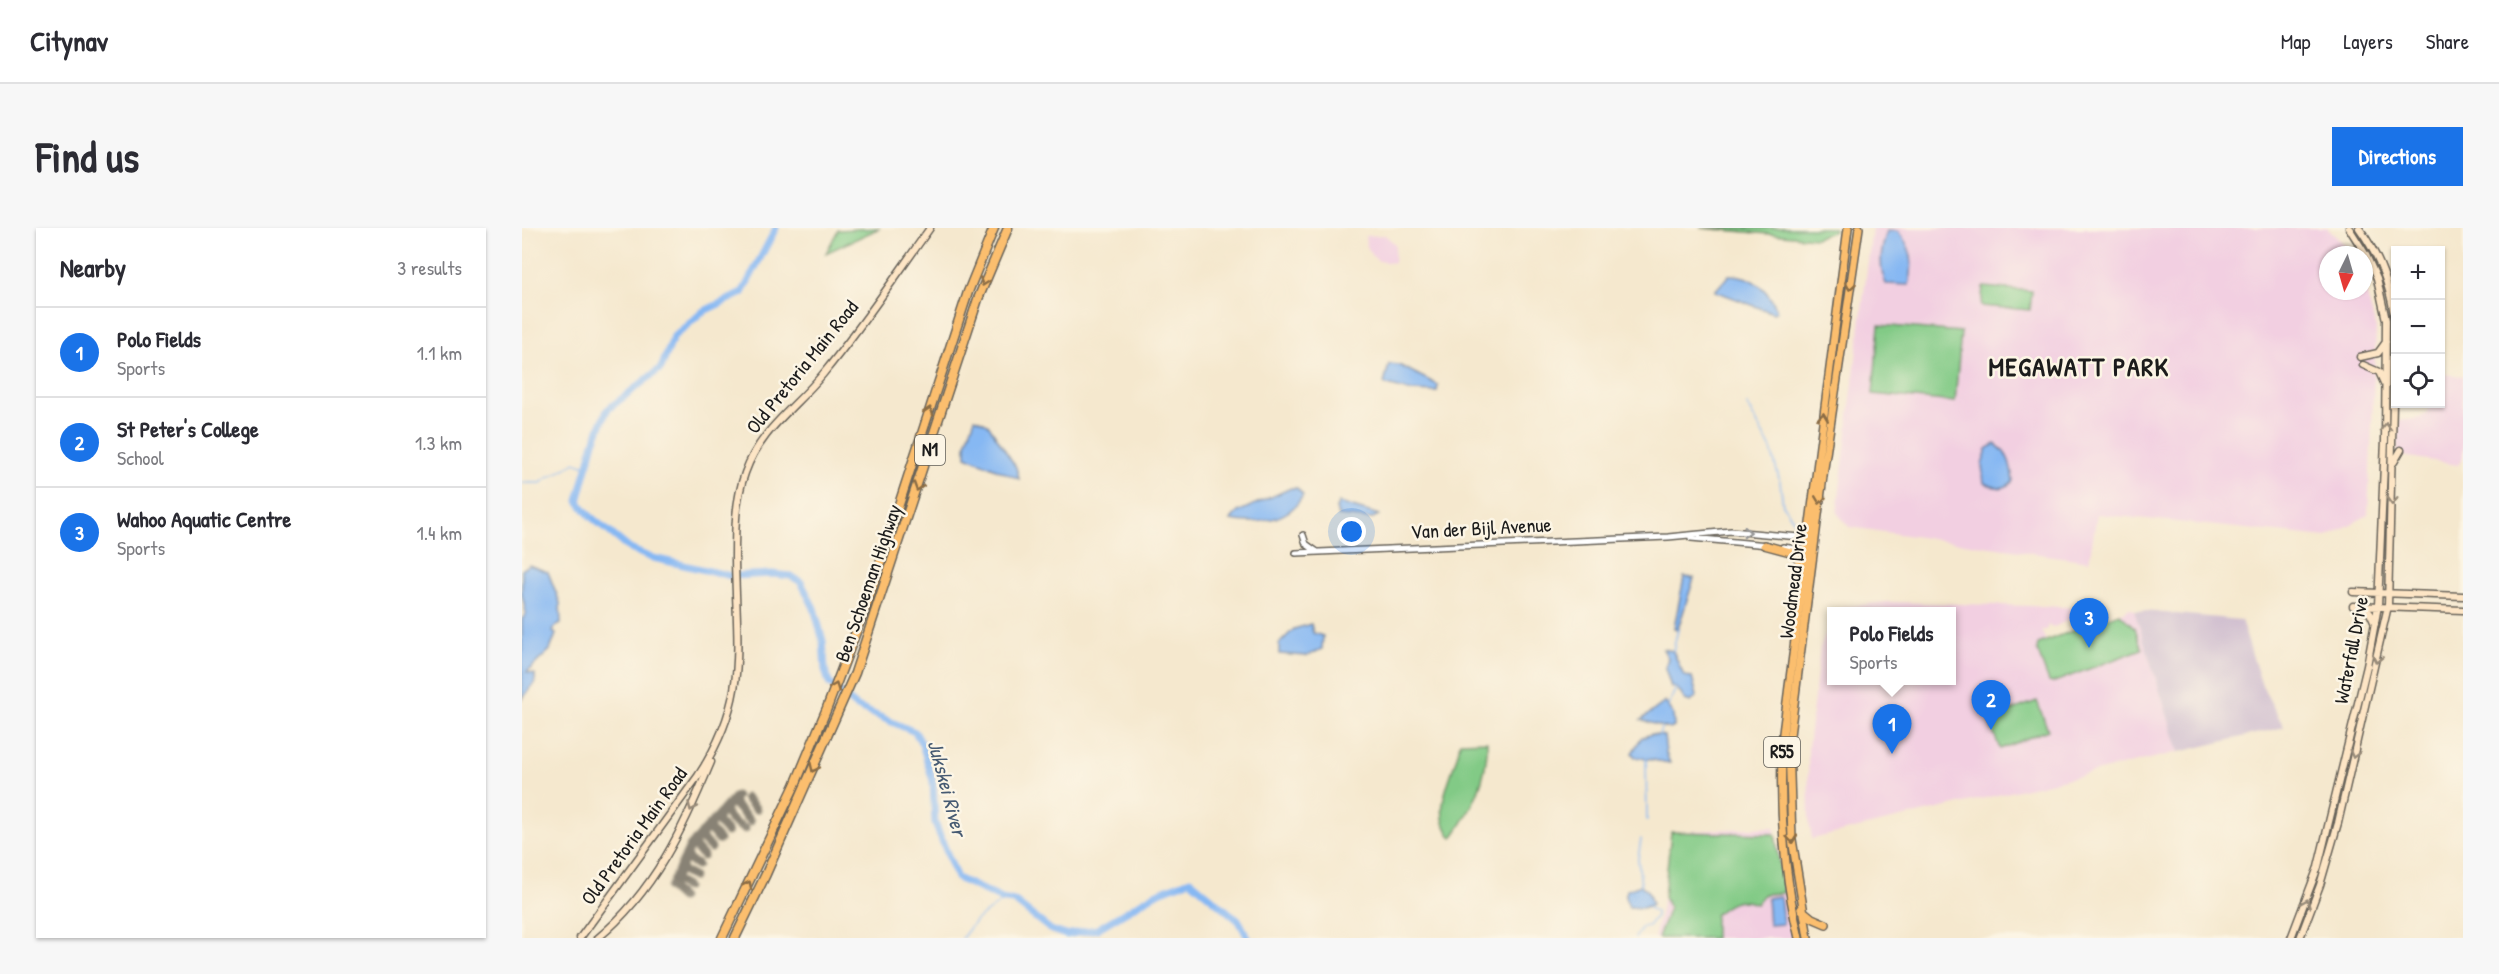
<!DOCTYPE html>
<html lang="en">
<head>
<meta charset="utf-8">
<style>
  :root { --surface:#fff; --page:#f7f7f7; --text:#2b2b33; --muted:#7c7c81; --line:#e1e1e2; --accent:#1a73e8 }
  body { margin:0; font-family:"Patrick Hand",sans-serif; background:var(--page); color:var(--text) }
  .controls { position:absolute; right:18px; top:18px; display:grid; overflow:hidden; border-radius:0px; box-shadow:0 2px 4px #0004 }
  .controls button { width:54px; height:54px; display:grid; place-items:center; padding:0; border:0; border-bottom:2px solid var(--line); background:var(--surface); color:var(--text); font:30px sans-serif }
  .compass { position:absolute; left:1797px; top:18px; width:54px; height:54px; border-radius:50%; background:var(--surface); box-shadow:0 2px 4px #0004; rotate:185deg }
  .you { position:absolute; left:830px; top:304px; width:21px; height:21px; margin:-15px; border:4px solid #fff; border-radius:50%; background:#1a73e8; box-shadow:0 0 0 9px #1a73e833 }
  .badge { display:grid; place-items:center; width:39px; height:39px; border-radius:50%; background:var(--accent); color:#fff; font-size:20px; font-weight:700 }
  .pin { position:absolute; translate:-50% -50px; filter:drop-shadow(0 2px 3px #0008) }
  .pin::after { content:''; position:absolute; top:32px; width:21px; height:18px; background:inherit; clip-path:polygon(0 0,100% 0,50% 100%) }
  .popup { position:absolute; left:1305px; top:379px; width:129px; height:78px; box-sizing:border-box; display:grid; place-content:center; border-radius:0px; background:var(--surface); filter:drop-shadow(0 2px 4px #0005); font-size:20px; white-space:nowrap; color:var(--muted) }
  .popup b { font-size:22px; color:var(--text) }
  .popup::after { content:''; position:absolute; left:50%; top:100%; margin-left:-12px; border:12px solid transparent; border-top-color:var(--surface) }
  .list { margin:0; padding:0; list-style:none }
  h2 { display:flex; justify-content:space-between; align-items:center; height:78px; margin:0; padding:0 24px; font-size:26px }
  h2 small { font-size:20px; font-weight:400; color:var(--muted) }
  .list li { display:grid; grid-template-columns:39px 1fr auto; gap:18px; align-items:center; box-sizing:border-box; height:90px; padding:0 24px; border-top:2px solid var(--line) }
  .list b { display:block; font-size:22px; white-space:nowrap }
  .list p { margin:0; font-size:20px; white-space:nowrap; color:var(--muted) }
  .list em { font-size:20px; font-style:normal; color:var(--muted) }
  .icon { flex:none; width:33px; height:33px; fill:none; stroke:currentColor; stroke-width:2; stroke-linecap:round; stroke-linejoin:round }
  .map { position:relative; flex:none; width:1941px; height:710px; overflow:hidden; border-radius:0px }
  header { display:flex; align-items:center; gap:36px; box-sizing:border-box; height:84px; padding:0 30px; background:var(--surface); border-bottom:2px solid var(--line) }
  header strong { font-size:28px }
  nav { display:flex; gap:33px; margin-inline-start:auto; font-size:21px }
  .intro { display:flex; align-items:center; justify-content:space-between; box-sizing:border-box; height:144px; padding:0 36px }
  h1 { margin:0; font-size:42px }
  .button { padding:15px 27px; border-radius:0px; background:var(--accent); color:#fff; font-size:21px; font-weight:700 }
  main { display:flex; gap:36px; padding:0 36px }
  aside { flex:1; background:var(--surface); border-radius:0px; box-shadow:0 2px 4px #0004 }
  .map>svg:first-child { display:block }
  .built { fill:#f2cfe1 }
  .industrial { fill:#cfbdcf }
  .green { fill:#82ca86; stroke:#4f7351; stroke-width:1.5 }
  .water { fill:#86b8f3; stroke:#516a88; stroke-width:1.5 }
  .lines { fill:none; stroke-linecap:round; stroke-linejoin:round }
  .stream { stroke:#86b8f3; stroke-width:1.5 }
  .river { stroke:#86b8f3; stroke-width:7 }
  .taxiway { stroke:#888275; stroke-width:9 }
  .tertiary-casing { stroke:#68635a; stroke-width:8 }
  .secondary-casing { stroke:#68635a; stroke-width:9 }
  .primary-casing { stroke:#68635a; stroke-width:10 }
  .motorway-casing { stroke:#68635a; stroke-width:11 }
  .tertiary { stroke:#fff; stroke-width:5 }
  .secondary { stroke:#fde5c5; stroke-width:6 }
  .primary { stroke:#fbbe6e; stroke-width:7 }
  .motorway { stroke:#fbbe6e; stroke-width:8 }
  .oneway { stroke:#8c6d45 }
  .oneway2 { stroke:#988b79 }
  .oneway3 { stroke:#999 }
  .labels { text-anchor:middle; stroke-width:5; stroke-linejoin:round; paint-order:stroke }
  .shield { fill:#fcf5e5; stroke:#5f5d58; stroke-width:1.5 }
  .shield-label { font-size:18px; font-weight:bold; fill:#1c1c1c }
  .street-label { font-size:20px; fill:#1c1c1c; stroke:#fcf5e5 }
  .water-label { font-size:21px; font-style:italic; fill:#465a72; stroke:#fcf5e5 }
  .district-label { font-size:26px; font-weight:bold; letter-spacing:1.5px; fill:#1c1c1c; stroke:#fcf5e5 }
</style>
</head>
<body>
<header>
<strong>Citynav</strong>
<nav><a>Map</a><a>Layers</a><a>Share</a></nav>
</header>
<div class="intro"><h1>Find us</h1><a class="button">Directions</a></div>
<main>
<aside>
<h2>Nearby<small>3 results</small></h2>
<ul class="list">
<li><span class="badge">1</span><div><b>Polo Fields</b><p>Sports</p></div><em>1.1 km</em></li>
<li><span class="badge">2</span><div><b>St Peter's College</b><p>School</p></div><em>1.3 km</em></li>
<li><span class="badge">3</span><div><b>Wahoo Aquatic Centre</b><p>Sports</p></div><em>1.4 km</em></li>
</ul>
</aside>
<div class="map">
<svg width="1941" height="710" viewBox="0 0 1941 710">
  <rect width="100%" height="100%" fill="#fcf5e5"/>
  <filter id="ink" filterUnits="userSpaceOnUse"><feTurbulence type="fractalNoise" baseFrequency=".0167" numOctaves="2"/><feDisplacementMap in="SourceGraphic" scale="12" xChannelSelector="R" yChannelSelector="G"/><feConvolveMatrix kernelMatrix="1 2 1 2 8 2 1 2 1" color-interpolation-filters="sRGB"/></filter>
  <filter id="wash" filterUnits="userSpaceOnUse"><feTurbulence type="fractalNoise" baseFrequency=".008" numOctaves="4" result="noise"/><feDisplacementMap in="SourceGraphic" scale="24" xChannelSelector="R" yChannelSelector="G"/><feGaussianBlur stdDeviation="1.35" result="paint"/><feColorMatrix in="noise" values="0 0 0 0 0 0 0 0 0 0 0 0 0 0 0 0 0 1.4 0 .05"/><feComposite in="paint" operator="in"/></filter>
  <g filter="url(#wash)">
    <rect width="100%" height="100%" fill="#f5e8ce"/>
    <path class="built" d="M 1350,0 L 1805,0 L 1822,16 L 1828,27 L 1806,27 L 1806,63 L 1842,63 L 1842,55 L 1854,101 L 1846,287 L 1805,309 L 1575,286 L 1567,333 L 1327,299 L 1315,285 Z
      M 863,7 L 873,16 L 872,35 L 857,33 L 849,27 L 844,16 L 843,8 Z
      M 1919,146 L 1941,148 L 1941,230 L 1936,237 L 1875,227 L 1877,193 L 1898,190 L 1905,185 L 1906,176 L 1918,176 Z
      M 1365,374 L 1544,379 L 1557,382 L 1554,389 L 1532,399 L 1526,397 L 1524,402 L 1519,402 L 1524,413 L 1597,384 L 1601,385 L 1607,380 L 1612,382 L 1657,524 L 1290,611 L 1287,593 L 1286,519 L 1298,420 L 1310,389 L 1310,452 L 1430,452 L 1430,384 L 1315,383 L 1322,379 Z
      M 1252,599 L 1279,710 L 1132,710 L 1142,669 L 1149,604 Z"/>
    <path class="industrial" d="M 1612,382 L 1719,392 L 1740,458 L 1762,499 L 1657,524 Z"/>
    <path class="green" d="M 358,0 L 304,25 L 316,2 Z
      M 1178,0 L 1312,0 L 1312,3 L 1293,10 Z
      M 1461,59 L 1510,63 L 1508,82 L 1459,78 Z
      M 1357,97 L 1439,104 L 1433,174 L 1351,166 Z
      M 1597,385 L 1613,400 L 1620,421 L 1530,455 L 1527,454 L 1515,422 L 1516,416 Z
      M 1515,473 L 1526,502 L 1478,521 L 1466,491 Z
      M 965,513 C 966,550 951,581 930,610 C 906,580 934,547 938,514 Z
      M 1149,604 L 1253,606 L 1262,665 L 1242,666 L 1234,676 C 1218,669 1206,675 1193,687 L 1193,710 L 1136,710 L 1147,680 L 1142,669 Z"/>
    <path class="water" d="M 1365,3 L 1375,3 C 1391,19 1392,36 1387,57 L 1364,56 C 1356,37 1359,22 1365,3 Z
      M 1207,47 C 1230,46 1248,63 1255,83 L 1251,85 L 1193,63 Z
      M 867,136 L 877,137 L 916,157 L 915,164 L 887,163 L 862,156 Z
      M 453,190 L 466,196 L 494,239 L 497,251 L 444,228 L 444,216 Z
      M 1473,216 C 1487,225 1489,237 1491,253 C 1482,263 1473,260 1462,255 L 1460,237 L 1465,221 Z
      M 769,260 L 775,260 L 781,267 C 768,293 735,297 708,292 L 716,284 Z
      M 817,275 L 857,287 L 849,291 L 816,288 L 814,280 Z
      M 7,337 L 26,344 L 38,375 L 39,396 L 33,399 L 31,404 L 34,406 L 28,422 L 5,444 L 13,446 L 13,454 L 0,471 L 0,392 L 4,385 L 0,366 L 0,342 Z
      M 1162,349 L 1172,350 L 1156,401 L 1152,400 Z
      M 789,396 L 791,405 L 801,408 L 800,421 L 785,428 L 757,426 L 757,416 L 772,401 Z
      M 1141,421 L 1151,423 L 1162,448 L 1170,449 L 1175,468 L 1169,474 L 1163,472 L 1155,460 L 1149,459 L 1143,440 L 1146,430 Z
      M 1143,474 L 1151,486 L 1152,499 L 1148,501 L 1119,492 Z
      M 1129,506 L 1142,508 L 1144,525 L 1148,535 L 1113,529 L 1110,525 L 1119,510 Z
      M 1119,657 L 1126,664 L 1130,676 L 1121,680 L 1107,679 L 1103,669 L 1105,662 Z
      M 1258,668 L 1261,696 L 1247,697 L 1245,670 Z"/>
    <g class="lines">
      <path class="stream" d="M 1225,177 L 1249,221 L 1258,254 L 1261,277 L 1277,300
        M 0,255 L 19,255 C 28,246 42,244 53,234 L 66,239
        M 1151,423 L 1156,401
        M 1146,478 L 1154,460
        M 1137,507 L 1139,500
        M 1124,531 L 1125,592
        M 1119,611 L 1116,631 L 1119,657
        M 440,710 L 454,692 L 482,672
        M 1113,710 L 1120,699 L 1126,698 L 1134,688 L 1134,684 L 1126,679"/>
      <path class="river" d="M 254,0 L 220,65 L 180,84 L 169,94 L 152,108 L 139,140 L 85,182 L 72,214 L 56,273 L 68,288 L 108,321 L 127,329 L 209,348 L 250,346 L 269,348 L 279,354 L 292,380 L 301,413 L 303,442 L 307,455 L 335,479 L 393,504 L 400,516 L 411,553 L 413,595 L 435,650 L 482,672 L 492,673 L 529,702 L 544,707 L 575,701 L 635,665 L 668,652 L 717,693 L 726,710"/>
      <path class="taxiway" d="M 212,570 L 212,576 L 228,593
        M 224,570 L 234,581
        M 204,580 C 202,590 215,597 223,601
        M 196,588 L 196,594 L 205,604
        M 188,596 L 188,602 L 197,612
        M 180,605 L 180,611 L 189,620
        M 173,613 L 173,619 L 181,628
        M 165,625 L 166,632 L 175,637
        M 159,637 L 160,643 L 171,649
        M 153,649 L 155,654 L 164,659
        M 159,670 L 148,660 L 168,619 L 214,568"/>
    </g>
  </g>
  <g filter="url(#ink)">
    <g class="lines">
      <defs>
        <path id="tertiary" d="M 781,307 L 784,316 L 794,323
          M 1169,310 L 1246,317
          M 1261,319 L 1288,323
          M 774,325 L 1146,309 L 1209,303 L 1289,310"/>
        <path id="secondary" d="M 1838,129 L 1856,125 L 1864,114
          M 1841,137 L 1857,144 L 1862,155
          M 1872,234 L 1879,222
          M 1831,364 L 1941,368
          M 1831,378 L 1941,382
          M 1838,380 L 1848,385 L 1853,396
          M 58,710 L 176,548 C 228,469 214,419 213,330 C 213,301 213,273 223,245 C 238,202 273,180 301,146 C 339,100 373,49 408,0
          M 76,710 C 132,664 162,599 189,534
          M 1769,710 L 1796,639 L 1845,438 L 1856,378 L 1863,212 L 1864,92 L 1855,51 L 1844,27 L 1827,0
          M 1778,710 L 1798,657 L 1816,595 L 1866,378 L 1873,94 C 1869,59 1858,29 1837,0"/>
        <path id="primary" d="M 1242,317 L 1272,325 L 1280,338
          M 1279,681 L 1290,690 L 1304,696
          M 1277,710 C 1261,643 1257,574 1261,505 L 1326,0
          M 1286,710 L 1270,611 L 1267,515 L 1302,240 L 1337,0"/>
        <path id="motorway" d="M 200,710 L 273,557 L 305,480 L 345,375 L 446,64 L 472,0
          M 213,710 L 244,646 L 333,445 L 456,71 L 486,0"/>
      </defs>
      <use href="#tertiary" class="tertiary-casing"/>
      <use href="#secondary" class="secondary-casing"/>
      <use href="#primary" class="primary-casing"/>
      <use href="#motorway" class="motorway-casing"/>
      <use href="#tertiary" class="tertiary"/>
      <use href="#secondary" class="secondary"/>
      <use href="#primary" class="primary"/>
      <use href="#motorway" class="motorway"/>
    </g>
    <defs><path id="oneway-chevron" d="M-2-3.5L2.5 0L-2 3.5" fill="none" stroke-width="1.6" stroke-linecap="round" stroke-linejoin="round" transform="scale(1.5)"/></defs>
    <g class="oneway">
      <use href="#oneway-chevron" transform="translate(462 54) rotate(110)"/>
      <use href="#oneway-chevron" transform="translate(1328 58) rotate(99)"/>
      <use href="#oneway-chevron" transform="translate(407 183) rotate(-73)"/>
      <use href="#oneway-chevron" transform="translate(1301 189) rotate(-83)"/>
      <use href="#oneway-chevron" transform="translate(396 259) rotate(108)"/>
      <use href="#oneway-chevron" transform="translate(1298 272) rotate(97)"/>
      <use href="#oneway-chevron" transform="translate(313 459) rotate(-69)"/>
      <use href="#oneway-chevron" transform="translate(292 540) rotate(115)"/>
      <use href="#oneway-chevron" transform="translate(1270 611) rotate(84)"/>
      <use href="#oneway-chevron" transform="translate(226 657) rotate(-64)"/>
    </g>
    <g class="oneway2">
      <use href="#oneway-chevron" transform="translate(1864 199) rotate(-89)"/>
      <use href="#oneway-chevron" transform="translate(1870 273) rotate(92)"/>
      <use href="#oneway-chevron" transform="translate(1855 431) rotate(102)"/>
      <use href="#oneway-chevron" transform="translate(1832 526) rotate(104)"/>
      <use href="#oneway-chevron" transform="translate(170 579) rotate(114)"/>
      <use href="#oneway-chevron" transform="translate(1784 675) rotate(-68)"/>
    </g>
    <use class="oneway3" href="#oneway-chevron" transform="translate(1225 304) rotate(2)"/>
  </g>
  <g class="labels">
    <g class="shield">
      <rect x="393" y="207" width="30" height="30" rx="4.5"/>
      <rect x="1242" y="509" width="36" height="30" rx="4.5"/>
    </g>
    <g class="shield-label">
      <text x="408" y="228">N1</text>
      <text x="1260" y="530">R55</text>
    </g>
    <g class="street-label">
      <text transform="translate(280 139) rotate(-51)" y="7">Old Pretoria Main Road</text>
      <text transform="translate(959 300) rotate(-3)" y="7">Van der Bijl Avenue</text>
      <text transform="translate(1271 353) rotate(-83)" y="7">Woodmead Drive</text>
      <text transform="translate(346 355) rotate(-71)" y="7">Ben Schoeman Highway</text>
      <text transform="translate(1829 422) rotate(-79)" y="7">Waterfall Drive</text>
      <text transform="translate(112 608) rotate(-54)" y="7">Old Pretoria Main Road</text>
    </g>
    <g class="water-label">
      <text transform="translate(425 560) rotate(75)" y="7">Jukskei River</text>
    </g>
    <g class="district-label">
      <text x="1557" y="148">MEGAWATT PARK</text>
    </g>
  </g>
</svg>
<div class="controls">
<button>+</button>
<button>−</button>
<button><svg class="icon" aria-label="locate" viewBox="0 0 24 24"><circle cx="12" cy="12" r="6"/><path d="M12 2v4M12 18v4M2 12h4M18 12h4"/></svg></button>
</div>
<svg class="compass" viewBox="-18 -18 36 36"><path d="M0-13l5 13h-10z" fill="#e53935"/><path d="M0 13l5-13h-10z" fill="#7c7c81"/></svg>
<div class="you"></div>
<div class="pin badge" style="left:1370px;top:526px">1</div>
<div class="popup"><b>Polo Fields</b>Sports</div>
<div class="pin badge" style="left:1469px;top:502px">2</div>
<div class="pin badge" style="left:1567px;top:420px">3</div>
</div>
</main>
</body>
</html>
